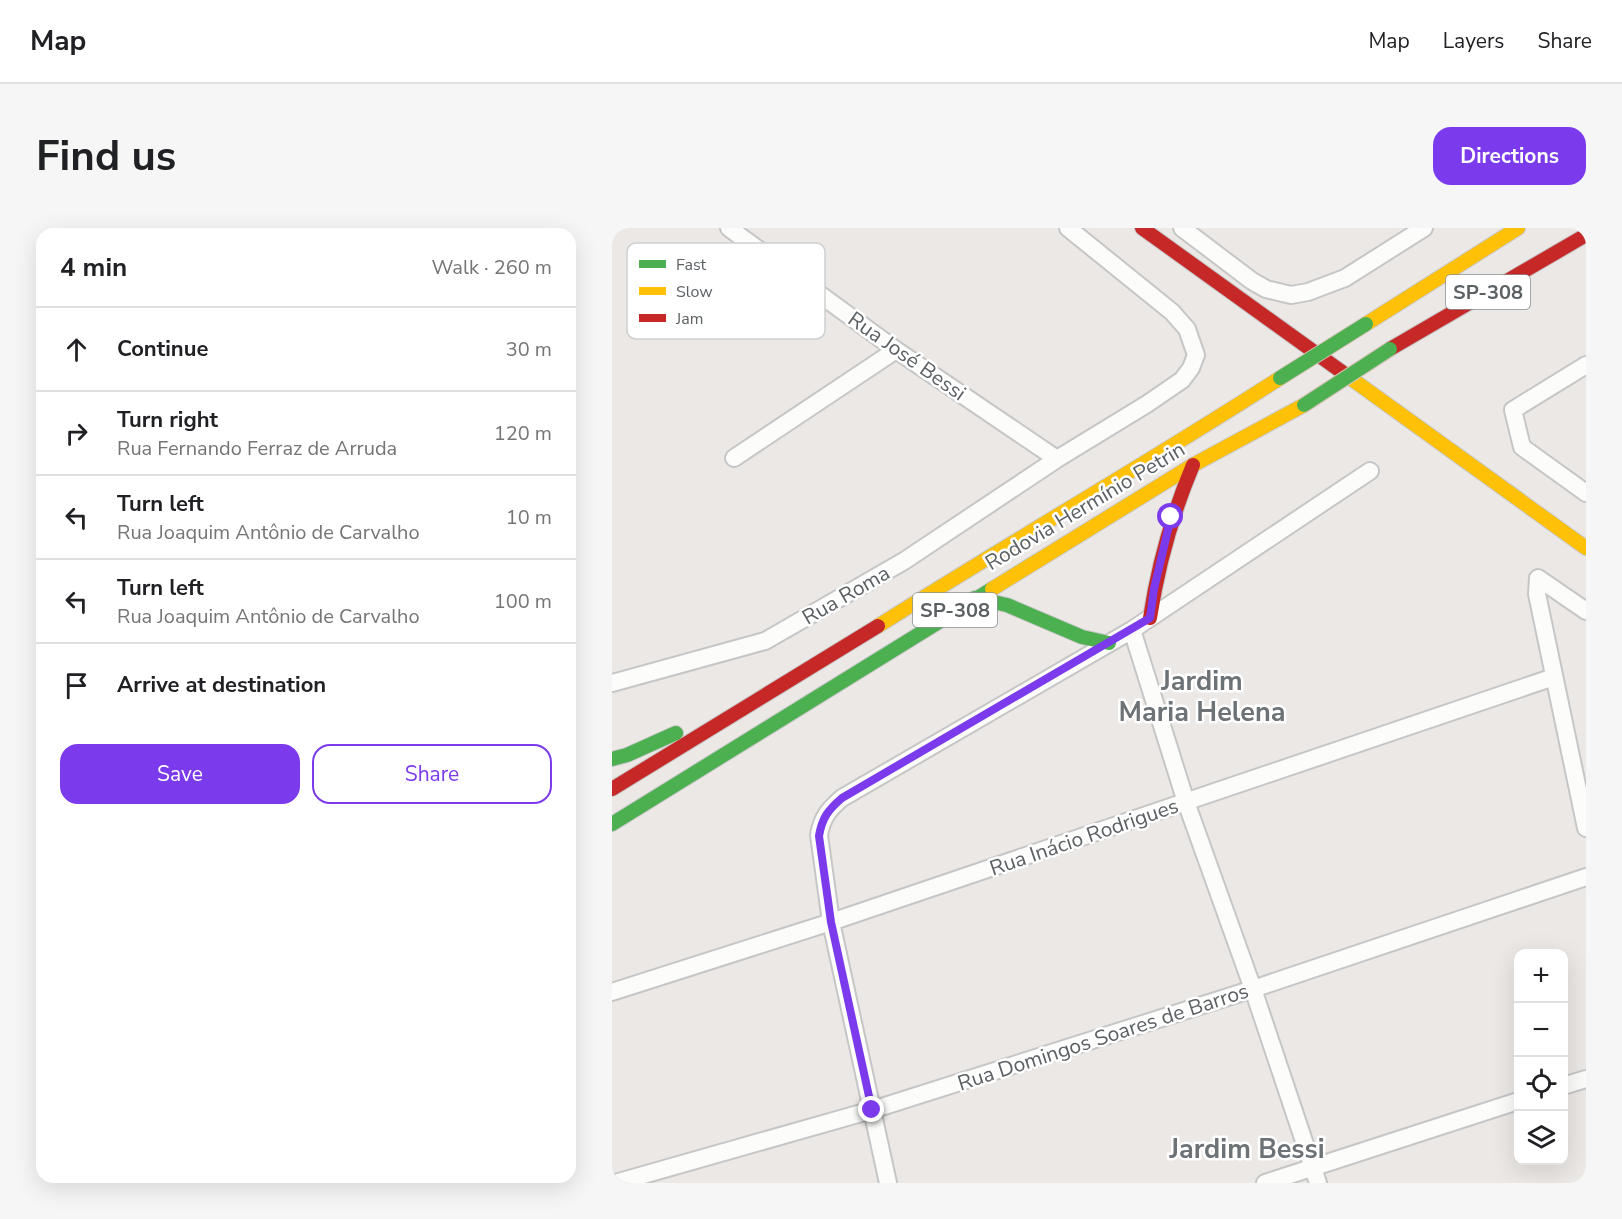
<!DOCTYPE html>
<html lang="en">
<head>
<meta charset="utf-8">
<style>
  :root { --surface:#fff; --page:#f6f6f6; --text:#202124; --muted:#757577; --line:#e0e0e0; --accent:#7c3aed }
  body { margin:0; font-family:"Nunito Sans",sans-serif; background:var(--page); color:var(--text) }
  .controls { position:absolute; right:18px; bottom:18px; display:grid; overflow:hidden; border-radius:12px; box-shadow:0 6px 24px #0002 }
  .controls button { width:54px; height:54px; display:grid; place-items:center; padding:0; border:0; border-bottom:2px solid var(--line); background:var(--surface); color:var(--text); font:30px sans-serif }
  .stop { position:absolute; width:18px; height:18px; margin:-14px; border:4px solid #7c3aed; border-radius:50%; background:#fff }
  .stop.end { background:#7c3aed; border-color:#fff; box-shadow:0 2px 6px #0008 }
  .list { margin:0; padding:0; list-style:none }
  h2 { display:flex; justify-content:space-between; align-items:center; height:78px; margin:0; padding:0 24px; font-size:26px }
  h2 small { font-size:20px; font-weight:400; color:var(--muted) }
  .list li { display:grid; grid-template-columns:39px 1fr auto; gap:18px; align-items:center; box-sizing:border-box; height:84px; padding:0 24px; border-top:2px solid var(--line) }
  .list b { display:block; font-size:22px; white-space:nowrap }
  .list p { margin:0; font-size:20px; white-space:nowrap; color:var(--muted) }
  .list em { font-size:20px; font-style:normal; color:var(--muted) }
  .actions { display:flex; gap:12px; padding:18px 24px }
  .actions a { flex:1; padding:14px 0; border:2px solid var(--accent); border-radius:18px; text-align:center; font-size:21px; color:var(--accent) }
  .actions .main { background:var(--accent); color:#fff }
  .icon { flex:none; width:33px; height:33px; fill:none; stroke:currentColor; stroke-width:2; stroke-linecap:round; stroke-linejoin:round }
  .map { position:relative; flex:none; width:974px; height:955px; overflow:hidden; border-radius:18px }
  header { display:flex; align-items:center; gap:36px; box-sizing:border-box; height:84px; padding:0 30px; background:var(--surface); border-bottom:2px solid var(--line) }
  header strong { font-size:28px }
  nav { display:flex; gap:33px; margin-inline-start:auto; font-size:21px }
  .intro { display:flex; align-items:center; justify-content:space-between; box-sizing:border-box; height:144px; padding:0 36px }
  h1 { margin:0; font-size:42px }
  .button { padding:15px 27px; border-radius:18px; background:var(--accent); color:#fff; font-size:21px; font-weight:700 }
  main { display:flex; gap:36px; padding:0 36px }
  aside { flex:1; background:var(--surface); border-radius:18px; box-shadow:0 6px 24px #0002 }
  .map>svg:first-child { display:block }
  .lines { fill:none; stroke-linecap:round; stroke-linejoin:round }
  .street-casing { stroke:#c7c6c6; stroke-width:20 }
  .fast-casing { stroke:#c7c7c7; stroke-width:16 }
  .slow-casing { stroke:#c7c7c7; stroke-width:16 }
  .jam-casing { stroke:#c7c7c7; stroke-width:16 }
  .street { stroke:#fcfcfb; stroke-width:16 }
  .fast { stroke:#4caf50; stroke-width:14 }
  .slow { stroke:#ffc107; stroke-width:14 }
  .jam { stroke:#c62828; stroke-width:14 }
  .fast-bridge-casing { stroke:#d2c3b4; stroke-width:16; stroke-linecap:butt }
  .fast-bridge { stroke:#4caf50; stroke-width:14 }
  .route { stroke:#7c3aed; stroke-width:8 }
  .labels { text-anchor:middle; stroke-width:5; stroke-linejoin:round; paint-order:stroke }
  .shield { fill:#fff; stroke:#8c9092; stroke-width:1.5 }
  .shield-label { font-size:20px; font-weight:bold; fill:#5b6063 }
  .street-label { font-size:21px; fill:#5b6063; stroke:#fff }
  .district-label { font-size:27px; font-weight:bold; fill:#6c7275; stroke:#fff }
  .key { fill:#fff; stroke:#cecfd0; stroke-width:1.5 }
  .key-label { font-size:16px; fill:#5b6063 }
</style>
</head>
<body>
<header>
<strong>Map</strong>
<nav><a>Map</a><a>Layers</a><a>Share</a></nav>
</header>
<div class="intro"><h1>Find us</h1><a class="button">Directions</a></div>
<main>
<aside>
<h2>4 min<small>Walk · 260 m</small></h2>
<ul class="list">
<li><svg class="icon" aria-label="ahead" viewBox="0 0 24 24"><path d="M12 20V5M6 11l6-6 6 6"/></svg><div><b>Continue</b></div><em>30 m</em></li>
<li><svg class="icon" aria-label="right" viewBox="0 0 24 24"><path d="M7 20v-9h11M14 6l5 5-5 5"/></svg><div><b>Turn right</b><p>Rua Fernando Ferraz de Arruda</p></div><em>120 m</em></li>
<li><svg class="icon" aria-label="left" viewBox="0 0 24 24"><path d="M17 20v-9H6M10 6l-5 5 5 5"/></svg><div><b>Turn left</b><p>Rua Joaquim Antônio de Carvalho</p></div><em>10 m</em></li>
<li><svg class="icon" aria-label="left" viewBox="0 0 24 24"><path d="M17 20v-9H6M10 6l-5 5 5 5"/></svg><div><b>Turn left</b><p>Rua Joaquim Antônio de Carvalho</p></div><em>100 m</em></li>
<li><svg class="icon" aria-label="arrive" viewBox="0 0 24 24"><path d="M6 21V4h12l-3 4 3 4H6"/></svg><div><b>Arrive at destination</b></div></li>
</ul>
<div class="actions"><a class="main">Save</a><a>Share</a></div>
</aside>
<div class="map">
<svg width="974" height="955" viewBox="0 0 974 955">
  <rect width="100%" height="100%" fill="#ebe8e5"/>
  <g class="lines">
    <defs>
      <path id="street" d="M 117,0 L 284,122 L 445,231
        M 570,0 L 640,53 L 654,61 L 679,67 L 696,64 L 733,50 L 812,0
        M 974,137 L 901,182 L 910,219 L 974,265
        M 122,230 L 284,122
        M 974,383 L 926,350 L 925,366 L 974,600
        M 520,402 L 574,574 L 641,761 L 706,955
        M 0,455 L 153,413 L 292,333 L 445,231 L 535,176 L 570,152 L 579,140 L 584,127 L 575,101 L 560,84 L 456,0
        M 0,764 L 219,694 L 942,449
        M 951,858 L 974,851
        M 3,955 L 260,882 L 641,761 L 974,649
        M 276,955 L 219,694 L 207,607 C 210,590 216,582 230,570 L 520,402 L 758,243
        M 653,955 L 906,873"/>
      <path id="fast" d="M 363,370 L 395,377 L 470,409 L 497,415
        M 0,531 L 15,527 L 64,505
        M 0,596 L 380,361"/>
      <path id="slow" d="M 754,96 L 906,0
        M 730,144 L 974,320
        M 380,361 L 581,237 L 692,177
        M 266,398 C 399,314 536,235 668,150"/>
      <path id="jam" d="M 530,0 L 730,144
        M 778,121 L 974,7
        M 538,390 C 546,337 560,287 581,237
        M 0,561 L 266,398"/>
    </defs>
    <use href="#street" class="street-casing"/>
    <use href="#fast" class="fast-casing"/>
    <use href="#slow" class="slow-casing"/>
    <use href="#jam" class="jam-casing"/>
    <use href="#street" class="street"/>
    <use href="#fast" class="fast"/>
    <use href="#slow" class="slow"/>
    <use href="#jam" class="jam"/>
    <defs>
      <path id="fast-bridge" d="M 668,150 L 754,96
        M 692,177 L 778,121"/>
    </defs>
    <use href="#fast-bridge" class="fast-bridge-casing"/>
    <use href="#fast-bridge" class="fast-bridge"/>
  </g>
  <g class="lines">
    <path class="route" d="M 260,882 L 219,694 L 207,608 C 210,590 216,582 230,570 L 538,390 L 542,361 L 559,289"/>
  </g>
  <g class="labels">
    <g class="shield">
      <rect x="834" y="47" width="84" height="34" rx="4.5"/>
      <rect x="301" y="365" width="84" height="34" rx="4.5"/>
    </g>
    <g class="shield-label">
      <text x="876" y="71">SP-308</text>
      <text x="343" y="389">SP-308</text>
    </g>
    <g class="street-label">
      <text transform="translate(295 128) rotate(35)" y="7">Rua José Bessi</text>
      <text transform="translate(473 278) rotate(-31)" y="7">Rodovia Hermínio Petrin</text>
      <text transform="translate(234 367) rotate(-30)" y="7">Rua Roma</text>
      <text transform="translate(472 609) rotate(-19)" y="7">Rua Inácio Rodrigues</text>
      <text transform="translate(491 809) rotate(-18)" y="7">Rua Domingos Soares de Barros</text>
    </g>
    <g class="district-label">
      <text x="590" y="462">Jardim<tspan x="590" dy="31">Maria Helena</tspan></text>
      <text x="635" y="930">Jardim Bessi</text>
    </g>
  </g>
  <rect x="15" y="15" width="198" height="96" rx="9" class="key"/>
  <rect x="27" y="32" width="27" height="8" fill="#4caf50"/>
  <rect x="27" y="59" width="27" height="8" fill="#ffc107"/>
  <rect x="27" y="86" width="27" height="8" fill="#c62828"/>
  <g class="key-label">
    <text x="64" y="42">Fast</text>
    <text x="64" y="69">Slow</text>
    <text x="64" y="96">Jam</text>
  </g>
</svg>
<div class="controls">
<button>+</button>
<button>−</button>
<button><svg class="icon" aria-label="locate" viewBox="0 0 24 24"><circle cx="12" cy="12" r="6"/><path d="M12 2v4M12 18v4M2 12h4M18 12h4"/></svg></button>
<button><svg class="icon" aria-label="layers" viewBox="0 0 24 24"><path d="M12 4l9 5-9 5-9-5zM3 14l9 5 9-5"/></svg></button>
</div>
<div class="stop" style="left:559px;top:289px"></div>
<div class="stop end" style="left:260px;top:882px"></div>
</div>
</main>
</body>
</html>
